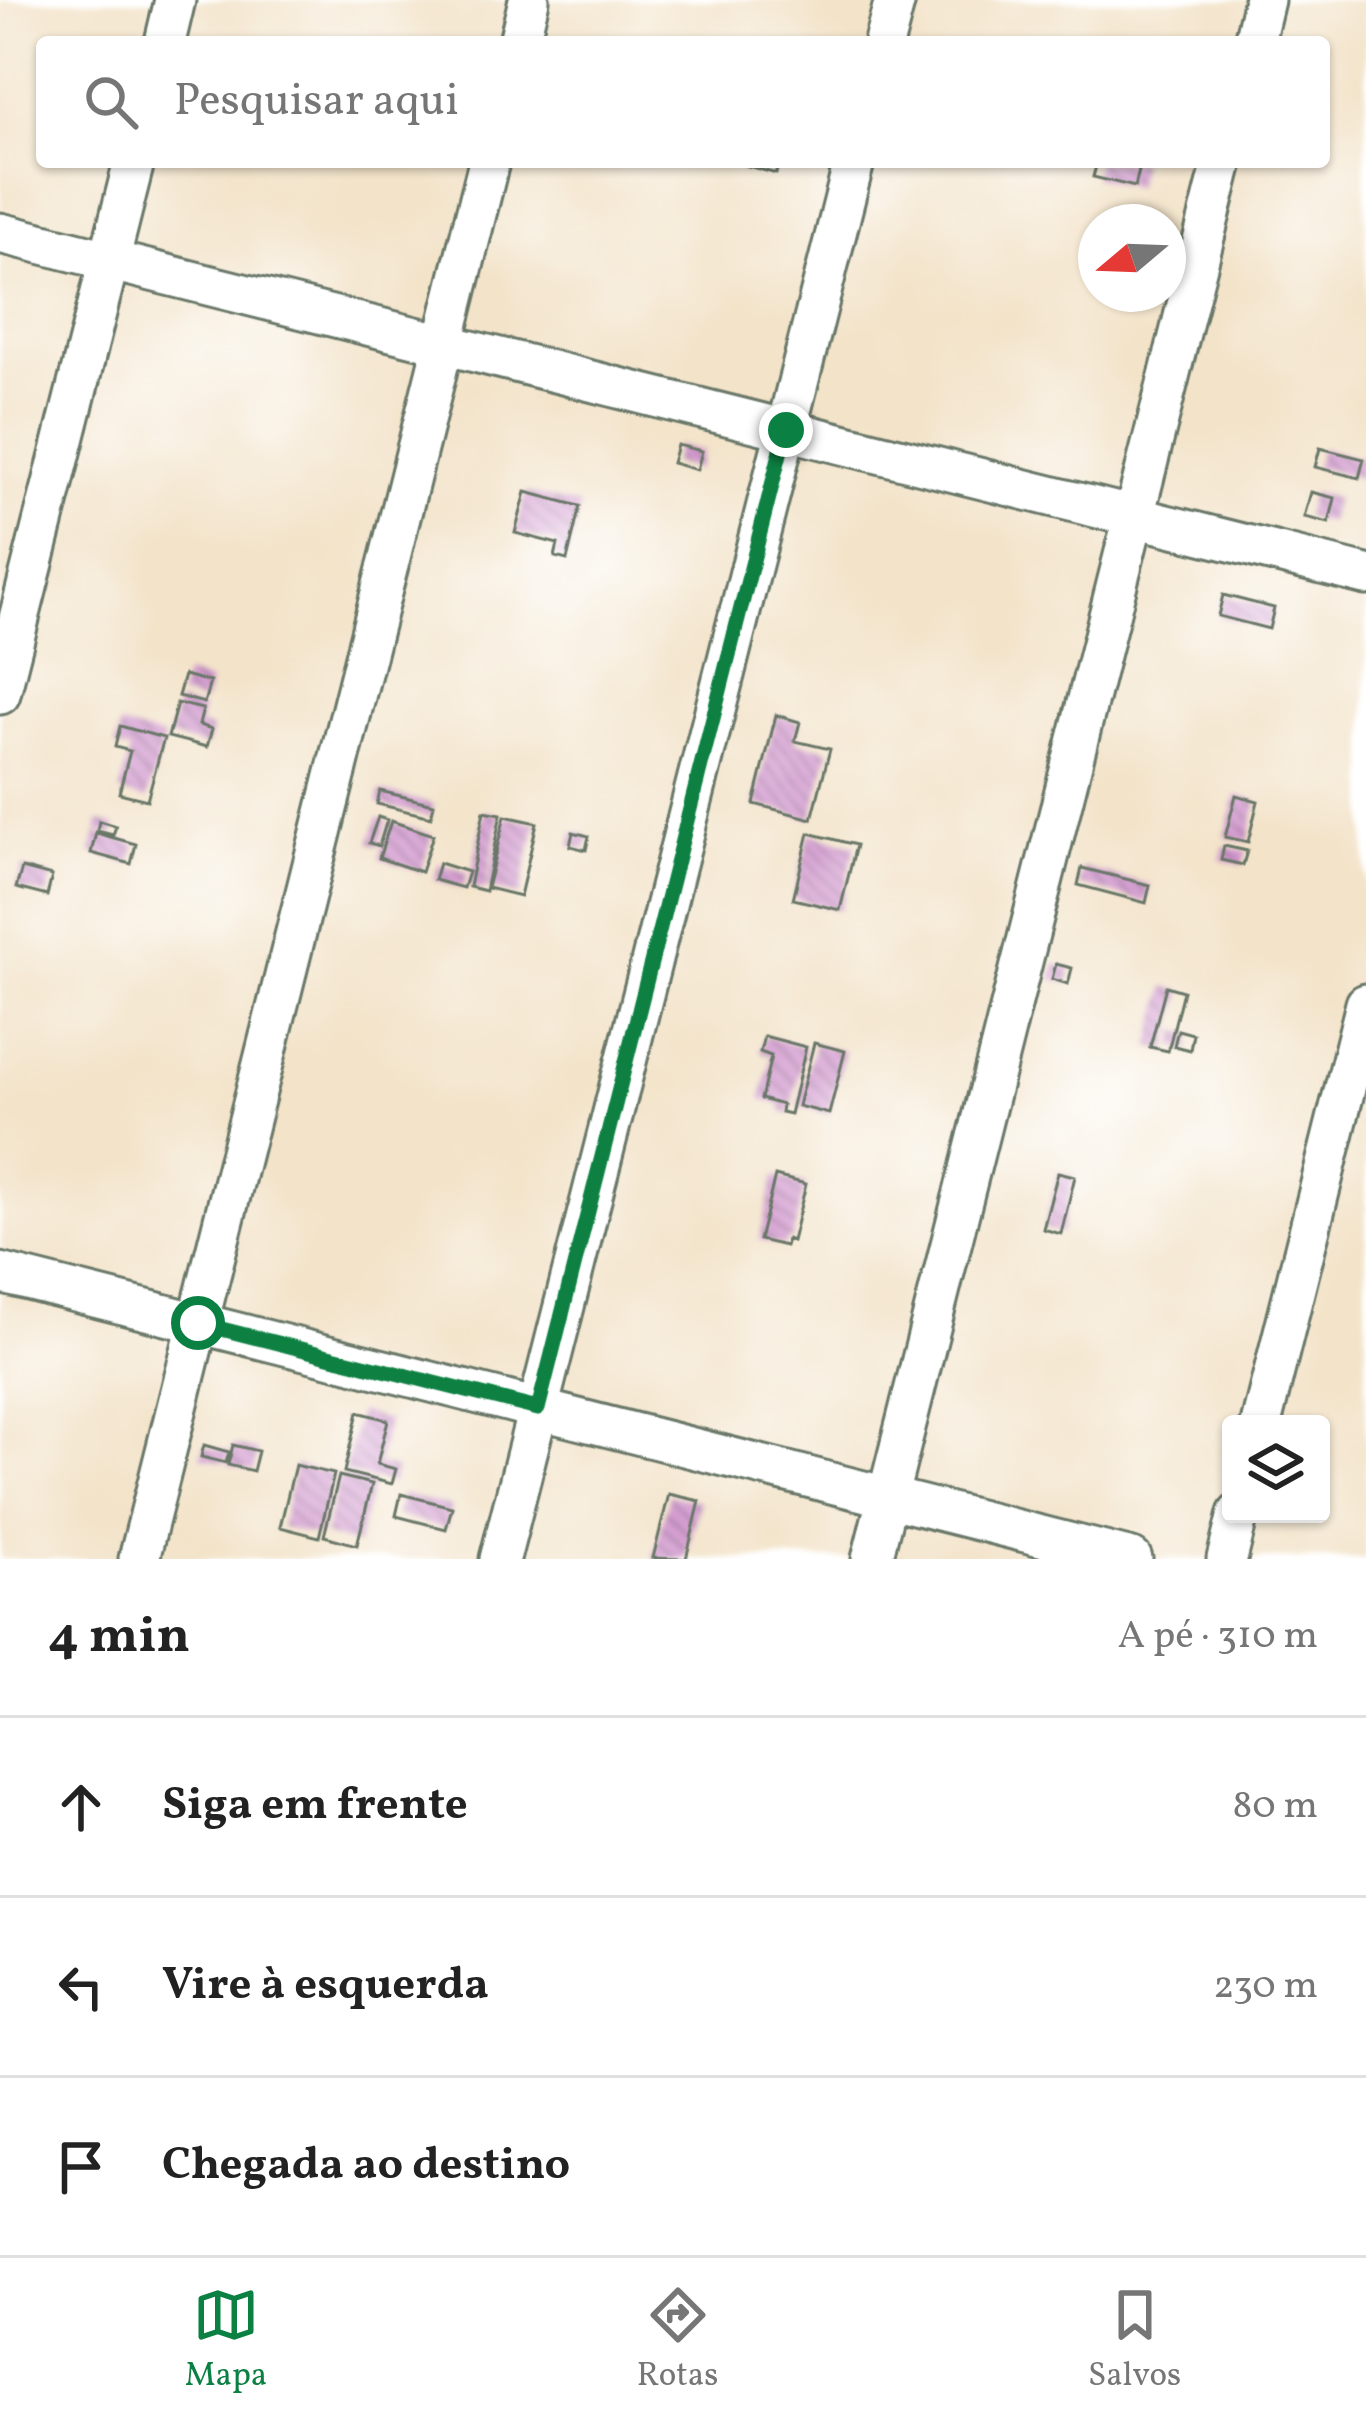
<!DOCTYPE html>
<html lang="pt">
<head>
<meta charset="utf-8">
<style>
  :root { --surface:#fff; --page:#f2f2f2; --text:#222; --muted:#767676; --line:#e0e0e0; --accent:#0b8043 }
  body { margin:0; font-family:Vollkorn,serif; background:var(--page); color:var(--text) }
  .controls { position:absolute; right:36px; bottom:36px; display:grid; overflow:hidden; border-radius:12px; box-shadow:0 3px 9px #0004 }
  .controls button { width:108px; height:108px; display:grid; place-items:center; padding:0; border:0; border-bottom:3px solid var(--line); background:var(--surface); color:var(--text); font:60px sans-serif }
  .compass { position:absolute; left:1078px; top:204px; width:108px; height:108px; border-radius:50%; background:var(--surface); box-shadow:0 3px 9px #0004; rotate:251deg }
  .stop { position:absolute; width:36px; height:36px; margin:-27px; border:9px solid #0b8043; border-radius:50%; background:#fff }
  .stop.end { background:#0b8043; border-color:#fff; box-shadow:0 3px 12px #0008 }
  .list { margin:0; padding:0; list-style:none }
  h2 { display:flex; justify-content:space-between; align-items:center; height:156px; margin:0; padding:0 48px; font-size:51px }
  h2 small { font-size:39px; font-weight:400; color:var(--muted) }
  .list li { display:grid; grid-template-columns:78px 1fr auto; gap:36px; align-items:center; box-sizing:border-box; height:180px; padding:0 48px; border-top:3px solid var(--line) }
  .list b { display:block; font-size:45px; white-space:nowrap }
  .list em { font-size:39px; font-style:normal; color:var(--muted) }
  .icon { flex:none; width:66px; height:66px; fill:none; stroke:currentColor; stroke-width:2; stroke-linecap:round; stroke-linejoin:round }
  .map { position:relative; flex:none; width:1366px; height:1559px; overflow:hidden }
  .search { position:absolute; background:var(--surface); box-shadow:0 3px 9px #0004; left:36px; right:36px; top:36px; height:132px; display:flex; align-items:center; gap:30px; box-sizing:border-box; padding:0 42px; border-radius:12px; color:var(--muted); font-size:45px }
  .sheet { height:696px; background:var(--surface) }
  nav { display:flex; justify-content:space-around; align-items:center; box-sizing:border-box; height:168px; border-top:3px solid var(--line); background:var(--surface); font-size:33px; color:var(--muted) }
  nav a { display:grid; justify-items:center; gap:6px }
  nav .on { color:var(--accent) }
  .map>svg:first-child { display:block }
  .building { fill:url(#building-back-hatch) }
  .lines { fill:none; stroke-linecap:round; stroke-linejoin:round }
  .minor-casing { stroke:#697768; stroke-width:45 }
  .minor { stroke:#fff; stroke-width:39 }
  .route { stroke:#0b8043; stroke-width:15 }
</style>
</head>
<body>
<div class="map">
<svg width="1366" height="1559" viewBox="0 0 1366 1559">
  <defs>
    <pattern id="building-back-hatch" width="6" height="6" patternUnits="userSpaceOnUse" patternTransform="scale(3)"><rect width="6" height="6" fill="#d197cd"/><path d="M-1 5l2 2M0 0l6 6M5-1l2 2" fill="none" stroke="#a97ca7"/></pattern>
  </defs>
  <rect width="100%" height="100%" fill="#fff"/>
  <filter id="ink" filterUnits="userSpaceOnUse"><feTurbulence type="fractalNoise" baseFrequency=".00833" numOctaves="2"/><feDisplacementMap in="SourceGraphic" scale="24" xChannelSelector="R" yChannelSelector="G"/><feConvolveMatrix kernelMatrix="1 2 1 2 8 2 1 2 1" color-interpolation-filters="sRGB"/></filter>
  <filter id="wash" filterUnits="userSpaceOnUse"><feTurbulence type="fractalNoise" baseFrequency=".004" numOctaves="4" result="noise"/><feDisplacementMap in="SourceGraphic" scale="48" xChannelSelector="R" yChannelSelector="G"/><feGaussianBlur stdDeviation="2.7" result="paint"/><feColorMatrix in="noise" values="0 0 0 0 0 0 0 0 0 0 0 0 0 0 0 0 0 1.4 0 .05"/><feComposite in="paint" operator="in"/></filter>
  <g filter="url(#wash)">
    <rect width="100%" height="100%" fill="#f3e3c9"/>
    <g id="blocks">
      <path class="building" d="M 734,162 L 779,162 L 776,174 Z
        M 1097,162 L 1141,162 L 1135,187 L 1093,177 Z
        M 677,445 L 702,451 L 697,470 L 672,463 Z
        M 1320,448 L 1364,459 L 1359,478 L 1315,467 Z
        M 526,492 L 580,506 L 567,560 L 555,557 L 558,544 L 515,533 Z
        M 1311,492 L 1335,498 L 1329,523 L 1304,517 Z
        M 1223,595 L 1274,608 L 1269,629 L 1218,616 Z
        M 184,675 L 210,682 L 204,703 L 178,696 Z
        M 177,703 L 203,709 L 199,725 L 212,729 L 207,747 L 168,737 Z
        M 776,715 L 800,722 L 795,741 L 830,749 L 812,819 L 754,804 Z
        M 120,726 L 164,738 L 147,800 L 119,793 L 130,751 L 115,747 Z
        M 380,791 L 434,804 L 431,817 L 377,804 Z
        M 1236,795 L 1258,801 L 1248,842 L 1225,837 Z
        M 484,811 L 501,814 L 485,891 L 469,887 Z
        M 505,816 L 537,823 L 520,896 L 487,888 Z
        M 378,817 L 387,820 L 379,846 L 369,843 Z
        M 99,821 L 116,826 L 113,835 L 97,831 Z
        M 391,821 L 433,835 L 421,872 L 379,858 Z
        M 573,832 L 589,836 L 586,850 L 570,846 Z
        M 96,833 L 136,844 L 131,864 L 91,853 Z
        M 809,833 L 856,845 L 840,910 L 793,899 Z
        M 1224,846 L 1247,851 L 1243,865 L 1221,860 Z
        M 439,863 L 468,872 L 463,888 L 434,880 Z
        M 22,868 L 52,876 L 47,896 L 16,888 Z
        M 1082,868 L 1150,885 L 1146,903 L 1078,885 Z
        M 1056,964 L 1072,968 L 1068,984 L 1052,979 Z
        M 1166,986 L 1183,991 L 1168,1051 L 1150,1047 Z
        M 1178,1030 L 1193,1034 L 1190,1050 L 1174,1046 Z
        M 764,1036 L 806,1047 L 790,1114 L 781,1112 L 782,1105 L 761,1099 L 771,1056 L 760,1052 Z
        M 814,1043 L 845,1051 L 829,1114 L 798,1106 Z
        M 1058,1172 L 1075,1176 L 1061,1234 L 1043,1229 Z
        M 775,1176 L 806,1184 L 792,1241 L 787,1239 L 785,1246 L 759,1240 Z
        M 358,1412 L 388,1420 L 377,1464 L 396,1469 L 392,1484 L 344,1472 Z
        M 204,1445 L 229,1452 L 226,1463 L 201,1457 Z
        M 233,1445 L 258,1451 L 253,1471 L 228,1465 Z
        M 295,1465 L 334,1474 L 319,1537 L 280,1527 Z
        M 339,1476 L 372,1484 L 357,1545 L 324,1536 Z
        M 401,1494 L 452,1507 L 446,1529 L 396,1516 Z
        M 669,1494 L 700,1501 L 686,1559 L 653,1558 Z"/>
    </g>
  </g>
  <g filter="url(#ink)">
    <use href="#blocks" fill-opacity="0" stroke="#697768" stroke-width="3"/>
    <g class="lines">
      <defs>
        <path id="minor" d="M 165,42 L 175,0
          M 519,42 L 529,0
          M 884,42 L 895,0
          M 1254,42 L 1264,0
          M 0,233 L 1366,575
          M 0,694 L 134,162
          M 0,1273 L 1132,1559
          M 1261,1424 L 1366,1004
          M 139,1559 L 489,162
          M 500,1559 L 854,162
          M 872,1559 L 1223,162
          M 1227,1559 L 1238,1514"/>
      </defs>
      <use href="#minor" class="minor-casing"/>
      <use href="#minor" class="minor"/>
    </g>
  </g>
  <g class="lines" filter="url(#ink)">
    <path class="route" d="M 198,1323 L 538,1409 L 786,430"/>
  </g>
</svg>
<div class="controls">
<button><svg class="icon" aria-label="layers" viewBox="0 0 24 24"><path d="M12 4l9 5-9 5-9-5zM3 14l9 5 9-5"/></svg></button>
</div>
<svg class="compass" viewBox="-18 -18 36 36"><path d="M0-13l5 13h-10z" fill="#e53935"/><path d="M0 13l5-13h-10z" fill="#767676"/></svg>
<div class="stop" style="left:198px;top:1323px"></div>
<div class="stop end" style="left:786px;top:430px"></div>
<div class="search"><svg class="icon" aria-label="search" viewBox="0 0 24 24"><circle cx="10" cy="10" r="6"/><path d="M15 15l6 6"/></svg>Pesquisar aqui</div>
</div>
<section class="sheet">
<h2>4 min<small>A pé · 310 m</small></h2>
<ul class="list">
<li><svg class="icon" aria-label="ahead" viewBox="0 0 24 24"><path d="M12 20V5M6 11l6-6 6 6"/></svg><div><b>Siga em frente</b></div><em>80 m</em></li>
<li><svg class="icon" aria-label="left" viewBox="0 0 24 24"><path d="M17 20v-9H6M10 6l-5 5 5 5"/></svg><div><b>Vire à esquerda</b></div><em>230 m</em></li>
<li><svg class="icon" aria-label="arrive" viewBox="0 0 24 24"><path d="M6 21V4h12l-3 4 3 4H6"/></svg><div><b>Chegada ao destino</b></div></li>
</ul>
</section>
<nav>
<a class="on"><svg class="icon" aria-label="map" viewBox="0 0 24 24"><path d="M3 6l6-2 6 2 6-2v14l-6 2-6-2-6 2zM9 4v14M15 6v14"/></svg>Mapa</a>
<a><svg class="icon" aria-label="directions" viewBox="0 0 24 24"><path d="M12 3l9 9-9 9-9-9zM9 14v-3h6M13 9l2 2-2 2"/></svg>Rotas</a>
<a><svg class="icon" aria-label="saved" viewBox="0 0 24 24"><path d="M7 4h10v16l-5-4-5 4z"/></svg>Salvos</a>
</nav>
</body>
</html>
